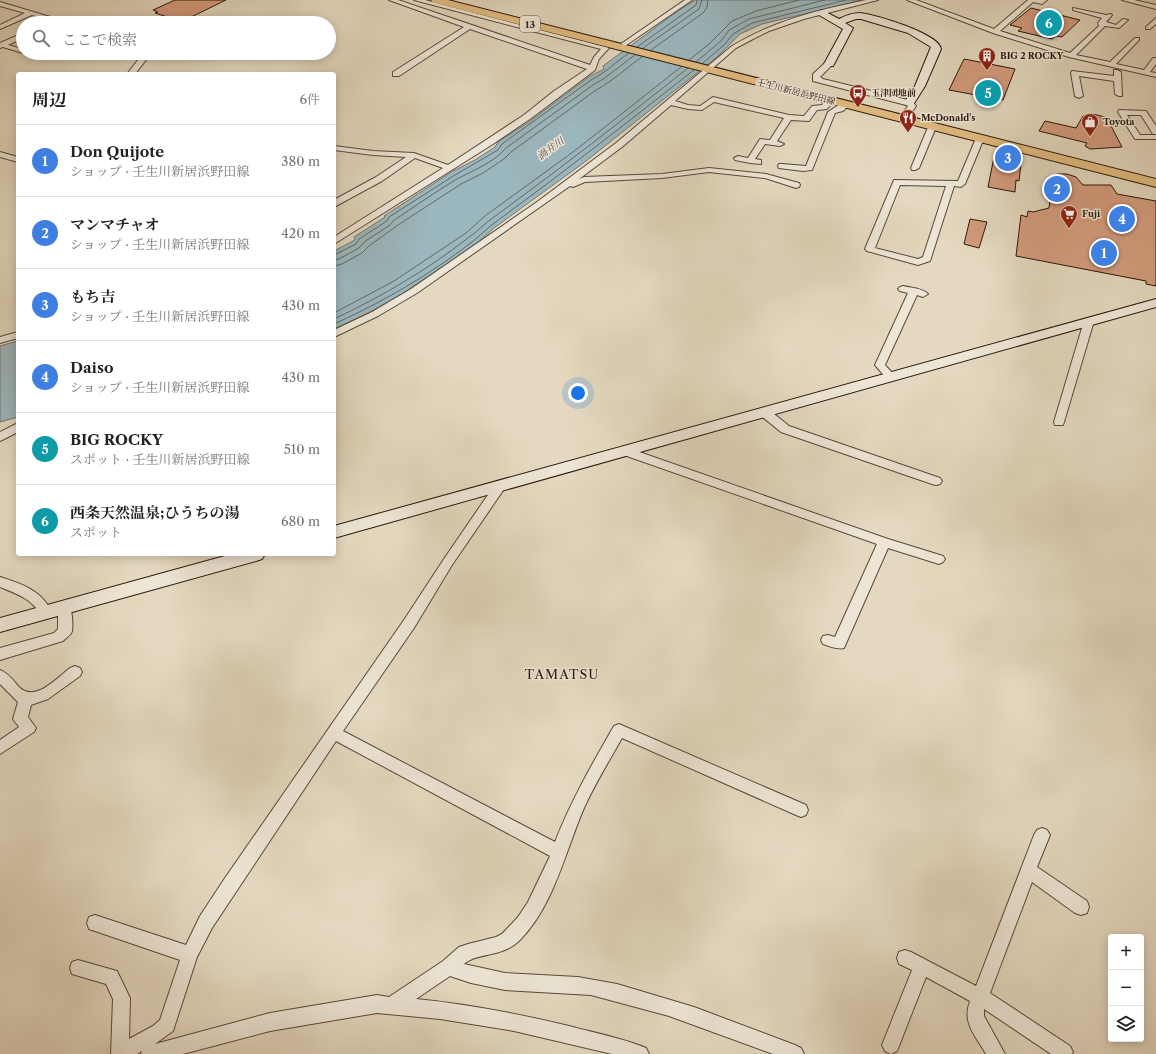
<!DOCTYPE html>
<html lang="ja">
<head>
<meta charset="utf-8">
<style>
  :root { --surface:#fff; --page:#f2f2f2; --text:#202124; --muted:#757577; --line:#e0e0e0; --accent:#d93025 }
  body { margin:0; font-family:"Libre Caslon Text","Noto Serif JP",serif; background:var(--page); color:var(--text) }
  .controls { position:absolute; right:12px; bottom:12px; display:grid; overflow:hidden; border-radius:4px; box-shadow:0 2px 10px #0003 }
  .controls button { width:36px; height:36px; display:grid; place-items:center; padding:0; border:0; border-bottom:1px solid var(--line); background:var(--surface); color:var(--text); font:20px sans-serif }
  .you { position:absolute; left:578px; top:393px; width:14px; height:14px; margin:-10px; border:3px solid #fff; border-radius:50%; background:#1a73e8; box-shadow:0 0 0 6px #1a73e833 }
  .badge { display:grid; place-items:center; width:26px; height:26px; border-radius:50%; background:var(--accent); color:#fff; font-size:13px; font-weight:700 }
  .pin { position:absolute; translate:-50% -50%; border:2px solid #fff; box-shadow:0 1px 4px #0006 }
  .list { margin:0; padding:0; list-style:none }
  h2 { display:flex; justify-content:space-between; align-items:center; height:52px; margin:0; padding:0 16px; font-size:17px }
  h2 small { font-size:13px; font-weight:400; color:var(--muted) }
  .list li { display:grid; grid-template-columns:26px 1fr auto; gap:12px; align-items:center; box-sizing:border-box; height:72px; padding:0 16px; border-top:1px solid var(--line) }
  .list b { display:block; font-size:15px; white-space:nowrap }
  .list p { margin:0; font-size:13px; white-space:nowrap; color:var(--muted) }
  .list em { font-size:13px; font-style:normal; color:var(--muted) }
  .icon { flex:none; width:22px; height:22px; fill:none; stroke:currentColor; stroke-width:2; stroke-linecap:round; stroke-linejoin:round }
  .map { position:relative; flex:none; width:1156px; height:1054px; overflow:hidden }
  .search { position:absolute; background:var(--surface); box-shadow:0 2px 10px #0003; left:16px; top:16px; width:320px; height:44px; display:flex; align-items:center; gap:10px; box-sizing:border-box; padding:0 14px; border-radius:22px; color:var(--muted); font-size:15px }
  .panel { position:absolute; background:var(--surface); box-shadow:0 2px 10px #0003; left:16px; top:72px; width:320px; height:484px; border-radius:4px }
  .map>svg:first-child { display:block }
  .water { fill:#9bb7be; stroke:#6e7776 }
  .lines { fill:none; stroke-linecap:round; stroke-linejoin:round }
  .shore { stroke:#636864; stroke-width:1 }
  .building { fill:#d39c7d; stroke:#2b180b }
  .street-casing { stroke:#594838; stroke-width:2 }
  .secondary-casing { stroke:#2b180b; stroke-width:2 }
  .primary-casing { stroke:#2b180b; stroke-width:2 }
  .street { fill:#ede6d6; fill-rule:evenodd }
  .secondary { fill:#ede6d6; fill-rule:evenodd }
  .primary { fill:#e2bc80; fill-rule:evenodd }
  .labels { text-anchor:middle; stroke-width:3; stroke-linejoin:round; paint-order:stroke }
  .far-poi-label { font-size:9px; font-weight:bold; fill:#2b180b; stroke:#ede6d6; text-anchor:start }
  .far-street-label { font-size:9px; fill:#2b180b; stroke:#ede6d6 }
  .shield { fill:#ede6d6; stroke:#655648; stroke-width:1 }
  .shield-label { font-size:10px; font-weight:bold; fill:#2b180b }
  .far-water-label { font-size:10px; font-style:italic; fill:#4d4841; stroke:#ede6d6 }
  .quarter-label { font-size:13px; letter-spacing:1px; fill:#2b180b; stroke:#ede6d6 }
</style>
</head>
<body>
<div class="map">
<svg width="1156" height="1054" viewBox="0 0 1156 1054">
  <rect width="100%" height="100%" fill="#e4d9c0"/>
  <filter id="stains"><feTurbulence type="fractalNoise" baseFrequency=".005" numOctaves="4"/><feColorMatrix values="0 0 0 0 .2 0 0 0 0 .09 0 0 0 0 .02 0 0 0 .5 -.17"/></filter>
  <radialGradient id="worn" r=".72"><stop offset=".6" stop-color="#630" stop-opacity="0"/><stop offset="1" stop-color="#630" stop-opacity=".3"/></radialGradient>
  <path class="water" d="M 695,0 L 863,0 L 762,24 L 740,34 L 717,57 L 586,161 L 494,228 L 475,245 L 403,293 L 370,312 L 334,329 L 334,251 L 355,240 L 354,237 L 385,217 L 384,216 L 453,171 L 475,160 L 495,147 L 498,142 L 529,122 L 590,76 L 604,69 L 603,66 L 675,13 Z
    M 18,341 L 18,417 L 0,422 L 0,346 Z"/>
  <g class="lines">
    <path class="shore" d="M 637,47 L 696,5 L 697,0
      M 643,48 L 699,9 L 702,0
      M 651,50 L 703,13 L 707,7 L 708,0
      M 689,60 L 709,44 L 732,21 L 756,11 L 799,0
      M 696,62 L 721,41 L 729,30 L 749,19 L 825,0
      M 703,63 L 725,44 L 733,34 L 752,23 L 846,0
      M 334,255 L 356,244 L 359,239 L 387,221 L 389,217 L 455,175 L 498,150 L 502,144 L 591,80 C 605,73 616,62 629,53
      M 334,260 L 339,259 L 359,248 L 364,242 L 390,225 L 393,221 C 414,207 435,192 457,179 C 474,170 493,163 506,148 L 593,85 C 608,77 621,65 635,55
      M 334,266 L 342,264 L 362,253 L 369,246 L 398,225 L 461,184 L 483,173 L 504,159 L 511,152 L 596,90 C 613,81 626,68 642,57
      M 334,313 L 394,281 L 466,233 L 485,216 L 577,149 L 681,67
      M 334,319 C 381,297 427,270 468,238 C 477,232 485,223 494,217 C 560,169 624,119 688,68
      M 334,324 C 383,302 429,275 472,242 C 480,236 488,227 497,221 C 564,172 629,121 694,70"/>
  </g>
  <path class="building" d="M 175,0 L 226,0 L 187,19 L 181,18 L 177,20 L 155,13 L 158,12 L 153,10 Z
    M 1031,8 L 1080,20 L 1062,37 L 1056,36 L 1052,39 L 1018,31 L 1022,28 L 1010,25 Z
    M 964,59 L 1015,69 L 1003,100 L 949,90 Z
    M 1093,114 L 1105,117 L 1108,123 L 1110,124 L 1122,147 L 1090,149 L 1085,146 L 1087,143 L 1039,131 L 1045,121 L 1076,128 L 1083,116 L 1091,118 Z
    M 995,152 L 1022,156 L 1019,181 L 1016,180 L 1015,192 L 988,187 Z
    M 1058,174 L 1067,174 L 1076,177 L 1083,185 L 1111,185 L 1117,194 L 1156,201 L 1156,286 L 1146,284 L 1146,281 L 1016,256 L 1021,215 L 1027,217 L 1028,211 L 1033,212 L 1049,208 L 1053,177 Z
    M 970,219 L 987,222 L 979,248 L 964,244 Z"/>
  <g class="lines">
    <defs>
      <path id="street" d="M 389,0 L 398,0 L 590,65 L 594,57 L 601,49 L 414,0 L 425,0 L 609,48 L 599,59 L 595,70 L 530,119 L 493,144 L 334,244 L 334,237 L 443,168 L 415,158 L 382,181 L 334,207 L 334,200 L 376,177 L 406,157 L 373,155 L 334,150 L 334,146 L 373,151 L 414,153 L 448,165 L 524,115 L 554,91 L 587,69 L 470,29 L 399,76 L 393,76 L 393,72 L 464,27 Z
        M 685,0 L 692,0 L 622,48 L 618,48 L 618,46 Z
        M 866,0 L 878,0 L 804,19 L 769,31 L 753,39 L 736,48 L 675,101 L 688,105 L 700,106 L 713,97 L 789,115 L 804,116 L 812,106 L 822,105 L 827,98 L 833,98 L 834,100 L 827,109 L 817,110 L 809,121 L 791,120 L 777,141 L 784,144 L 780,146 L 765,144 L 755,159 L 761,160 L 761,164 L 750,163 L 735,160 L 734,158 L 738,156 L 748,158 L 760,139 L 770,140 L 784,118 L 714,102 L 702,110 L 688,109 L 671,105 L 622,147 L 579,179 L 584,177 L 662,174 L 709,168 L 766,174 L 799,183 L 800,185 L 799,187 L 796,188 L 765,178 L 709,172 L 662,178 L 585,182 L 573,187 L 570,186 L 417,293 L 378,316 L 334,337 L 334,330 L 372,312 L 411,289 L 537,202 L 616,143 L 732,46 C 773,21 818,10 866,0 Z
        M 907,0 L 916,0 L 994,29 L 1028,0 L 1047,0 L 1042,4 L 1033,2 L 1000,31 L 1070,53 L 1099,26 L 1098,23 L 1102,18 L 1073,10 L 1073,8 L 1106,15 L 1111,14 L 1112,15 L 1106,22 L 1116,25 L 1123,19 L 1128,20 L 1119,28 L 1105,26 L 1076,55 L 1110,62 L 1135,38 L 1139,38 L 1139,40 L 1116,64 L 1144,70 L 1153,58 L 1156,58 L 1156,64 L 1150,72 L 1156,73 L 1156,77 L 1069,57 L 993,33 Z
        M 1122,0 L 1134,0 L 1156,5 L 1156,9 Z
        M 0,2 L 67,22 L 68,23 L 58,23 L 32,15 L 0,29 L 0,25 L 25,13 L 0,6 Z
        M 1156,18 L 1156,24 L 1150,29 L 1146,29 L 1146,27 Z
        M 23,33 L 23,38 L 8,45 L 23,49 L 23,53 L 3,47 L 0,48 L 0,43 Z
        M 140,53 L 148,53 L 149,56 L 135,74 L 127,74 L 141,56 Z
        M 826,62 L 829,62 L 833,64 L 820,77 L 823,79 L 912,101 L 916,106 L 906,121 L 900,121 L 899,119 L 908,106 L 906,105 L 813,81 L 813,74 Z
        M 1114,70 L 1117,70 L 1121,72 L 1122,96 L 1119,96 L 1115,94 L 1114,81 L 1079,76 L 1083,96 L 1079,98 L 1075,96 L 1071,73 L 1072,71 L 1114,76 Z
        M 843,102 L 846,102 L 850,104 L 843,111 L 835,113 L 812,170 L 803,171 L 779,168 L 778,166 L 779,164 L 782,164 L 806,166 L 828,112 Z
        M 1119,110 L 1146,111 L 1156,126 L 1156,134 L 1153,134 L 1141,115 L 1127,115 L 1140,135 L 1156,135 L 1156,139 L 1135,139 L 1118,112 Z
        M 929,125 L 932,125 L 936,127 L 919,168 L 915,170 L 912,170 L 911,168 Z
        M 977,136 L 983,136 L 984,138 L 965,184 L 961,187 L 954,186 L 930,261 L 918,265 L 867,251 L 865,249 L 894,180 L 958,181 ZM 900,185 L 946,186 L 923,257 L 918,259 L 875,248 Z
        M 0,152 L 18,157 L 18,162 L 0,157 Z
        M 903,286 C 911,288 922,288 928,294 L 923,297 L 917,295 L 885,365 L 896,377 L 891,380 L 887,379 L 875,365 L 908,293 L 900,291 L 898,289 L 900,287 Z
        M 1089,318 L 1094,321 L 1064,422 L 1063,425 L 1055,425 L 1054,422 L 1084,321 Z
        M 18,332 L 18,338 L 0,343 L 0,337 Z
        M 764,408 L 768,409 L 789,426 L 940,478 L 942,481 L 940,484 L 936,485 L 932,484 L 781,432 L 760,415 L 759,412 L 760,409 Z
        M 18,423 L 18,432 L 0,441 L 0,432 Z
        M 625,447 L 888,539 L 943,556 L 945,559 L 943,562 L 939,564 L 888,548 L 844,648 C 837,650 830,646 823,644 L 821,640 L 823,636 L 828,635 L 835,637 L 877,544 L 621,454 L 619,451 L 621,448 Z
        M 500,482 L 504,483 L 506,486 L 504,489 L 452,565 L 414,628 L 343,731 L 555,842 C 571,801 592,764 614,726 L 619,724 L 806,805 L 808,810 L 806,815 L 801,817 L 796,815 L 622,738 C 609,761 595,784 584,808 C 565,852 554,906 519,941 C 501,958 478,952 464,964 L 505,973 L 578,977 L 617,984 L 694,1007 L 795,1045 L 801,1048 L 804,1054 L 773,1054 L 669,1016 L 591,995 L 505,990 L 471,983 L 450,976 L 416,999 C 468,1004 519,1014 569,1026 C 595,1033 622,1038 646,1048 L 649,1054 L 612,1054 L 514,1031 L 440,1019 L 377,1013 L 270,1031 L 183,1054 L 141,1054 L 142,1051 L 137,1054 L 111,1054 L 113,999 L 106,984 L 72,974 L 70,968 L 72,962 L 78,960 L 117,971 L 130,998 L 129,1039 L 153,1026 L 160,1020 L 180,960 L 89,929 L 87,923 L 89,917 L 95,915 L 186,945 L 200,916 L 225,878 L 404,620 L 444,559 L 496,483 ZM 336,741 L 550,856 L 528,902 L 518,917 L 502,934 L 496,937 L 468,944 L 459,947 L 443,961 L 389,997 L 377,995 L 270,1013 L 155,1044 L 173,1031 L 197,957 L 212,928 Z
        M 0,577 C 22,584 41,590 52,612 L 51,616 L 46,617 L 41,616 C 33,599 17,594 0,587 Z
        M 64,603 L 69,604 C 72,610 73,624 72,631 C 71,635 66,638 63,641 L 0,660 L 0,648 L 54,633 L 58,629 L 58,608 L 59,604 Z
        M 75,666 L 80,668 L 82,672 L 80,676 L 48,699 L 31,705 L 28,717 L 36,728 L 34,732 L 0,754 L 0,740 L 19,727 L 13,719 L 18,702 L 0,684 L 0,670 C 8,673 13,680 19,687 C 35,703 57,678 70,668 Z
        M 1042,828 L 1047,830 L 1050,835 L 1037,867 L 1087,901 L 1089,907 L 1087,913 L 1081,915 L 1075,913 L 1032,882 L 990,993 L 1070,1046 L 1073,1052 L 1072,1054 L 1051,1054 L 984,1009 L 984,1016 L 1005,1054 L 986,1054 C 975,1035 962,1023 970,1001 L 926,977 L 897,1051 L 891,1054 L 885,1051 L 882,1045 L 912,970 L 899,964 L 897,958 L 899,952 L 905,950 L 911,952 L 976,986 L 1034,835 L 1037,830 Z"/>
      <path id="secondary" d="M 822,10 L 839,19 C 845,16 852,13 860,13 C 874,14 940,34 941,49 L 925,86 L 913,105 L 909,106 L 904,103 L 915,86 L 931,47 L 908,33 L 861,19 L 856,19 L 845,23 L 853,28 L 833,66 L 825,66 L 824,64 L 843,29 L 819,15 L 817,13 Z
        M 1156,299 L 1156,307 L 334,538 L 334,526 Z
        M 232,554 L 265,554 L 262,559 L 256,561 L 0,632 L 0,618 Z"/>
      <path id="primary" d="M 431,0 L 448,0 L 1156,179 L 1156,187 L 432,2 Z"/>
    </defs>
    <use href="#street" class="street-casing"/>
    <use href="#secondary" class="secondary-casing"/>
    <use href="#primary" class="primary-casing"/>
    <use href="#street" class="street"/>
    <use href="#secondary" class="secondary"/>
    <use href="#primary" class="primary"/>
  </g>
  <defs>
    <symbol id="building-pin" viewBox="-11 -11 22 30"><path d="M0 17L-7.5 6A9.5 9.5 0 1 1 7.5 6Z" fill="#8f2418" stroke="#ede6d6"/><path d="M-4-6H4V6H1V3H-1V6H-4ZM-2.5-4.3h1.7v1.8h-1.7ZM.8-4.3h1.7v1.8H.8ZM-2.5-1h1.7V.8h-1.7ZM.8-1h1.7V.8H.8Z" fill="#fff"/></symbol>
    <symbol id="bus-pin" viewBox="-11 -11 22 30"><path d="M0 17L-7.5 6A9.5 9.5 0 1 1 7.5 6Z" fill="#8f2418" stroke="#ede6d6"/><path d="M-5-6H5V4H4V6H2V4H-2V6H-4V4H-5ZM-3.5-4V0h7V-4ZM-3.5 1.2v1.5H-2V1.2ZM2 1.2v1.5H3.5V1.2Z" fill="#fff"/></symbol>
    <symbol id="restaurant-pin" viewBox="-11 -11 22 30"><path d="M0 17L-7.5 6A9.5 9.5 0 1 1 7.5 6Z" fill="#8f2418" stroke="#ede6d6"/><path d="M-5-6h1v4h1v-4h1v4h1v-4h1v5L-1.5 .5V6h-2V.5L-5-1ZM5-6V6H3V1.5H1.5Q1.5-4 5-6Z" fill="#fff"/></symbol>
    <symbol id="shop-pin" viewBox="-11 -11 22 30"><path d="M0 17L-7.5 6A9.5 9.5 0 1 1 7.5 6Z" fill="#8f2418" stroke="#ede6d6"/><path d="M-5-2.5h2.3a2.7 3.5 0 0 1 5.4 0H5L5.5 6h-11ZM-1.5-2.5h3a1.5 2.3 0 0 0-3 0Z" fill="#fff"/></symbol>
    <symbol id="supermarket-pin" viewBox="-11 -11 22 30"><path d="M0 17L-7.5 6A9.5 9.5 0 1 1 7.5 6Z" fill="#8f2418" stroke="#ede6d6"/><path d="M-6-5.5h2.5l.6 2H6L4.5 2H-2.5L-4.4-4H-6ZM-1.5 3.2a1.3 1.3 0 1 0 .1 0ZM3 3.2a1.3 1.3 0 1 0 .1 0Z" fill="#fff"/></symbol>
  </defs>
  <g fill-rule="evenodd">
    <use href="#building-pin" x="977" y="46" width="20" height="27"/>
    <use href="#bus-pin" x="848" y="83" width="20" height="27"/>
    <use href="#restaurant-pin" x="898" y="108" width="20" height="27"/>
    <use href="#shop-pin" x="1080" y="112" width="20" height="27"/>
    <use href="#supermarket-pin" x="1059" y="204" width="20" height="27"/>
  </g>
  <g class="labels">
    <g class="far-poi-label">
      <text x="1000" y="59">BIG 2 ROCKY</text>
      <text x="871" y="96">玉津団地前</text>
      <text x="921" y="121">McDonald's</text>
      <text x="1103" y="125">Toyota</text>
      <text x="1082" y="217">Fuji</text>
    </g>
    <g class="far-street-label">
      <text transform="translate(796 92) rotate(14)" y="3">壬生川新居浜野田線</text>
    </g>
    <rect class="shield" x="520" y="16" width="20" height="16" rx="3"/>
    <g class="shield-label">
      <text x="530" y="28">13</text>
    </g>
    <g class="far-water-label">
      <text transform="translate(550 148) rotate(-37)" y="4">渦井川</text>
    </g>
    <g class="quarter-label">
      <text x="562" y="679">TAMATSU</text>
    </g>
  </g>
  <rect width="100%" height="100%" filter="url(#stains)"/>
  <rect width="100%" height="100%" fill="url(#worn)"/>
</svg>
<div class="controls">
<button>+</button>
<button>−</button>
<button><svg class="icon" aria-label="layers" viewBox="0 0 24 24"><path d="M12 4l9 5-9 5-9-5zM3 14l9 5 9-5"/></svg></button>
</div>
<div class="you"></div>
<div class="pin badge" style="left:1104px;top:253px;background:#3f7fe0">1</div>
<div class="pin badge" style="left:1057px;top:189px;background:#3f7fe0">2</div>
<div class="pin badge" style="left:1008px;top:158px;background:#3f7fe0">3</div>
<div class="pin badge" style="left:1122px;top:219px;background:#3f7fe0">4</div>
<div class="pin badge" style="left:988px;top:93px;background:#0f9aa8">5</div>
<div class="pin badge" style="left:1049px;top:23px;background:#0f9aa8">6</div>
<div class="search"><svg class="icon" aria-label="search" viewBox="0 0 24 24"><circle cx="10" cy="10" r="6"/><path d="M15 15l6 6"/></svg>ここで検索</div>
<section class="panel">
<h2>周辺<small>6件</small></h2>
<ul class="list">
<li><span class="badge" style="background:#3f7fe0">1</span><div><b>Don Quijote</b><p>ショップ · 壬生川新居浜野田線</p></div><em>380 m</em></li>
<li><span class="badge" style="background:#3f7fe0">2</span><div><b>マンマチャオ</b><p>ショップ · 壬生川新居浜野田線</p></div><em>420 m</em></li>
<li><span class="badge" style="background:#3f7fe0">3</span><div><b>もち吉</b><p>ショップ · 壬生川新居浜野田線</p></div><em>430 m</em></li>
<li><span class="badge" style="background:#3f7fe0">4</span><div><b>Daiso</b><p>ショップ · 壬生川新居浜野田線</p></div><em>430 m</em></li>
<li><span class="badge" style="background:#0f9aa8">5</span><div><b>BIG ROCKY</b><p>スポット · 壬生川新居浜野田線</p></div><em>510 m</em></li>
<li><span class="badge" style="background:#0f9aa8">6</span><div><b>西条天然温泉;ひうちの湯</b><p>スポット</p></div><em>680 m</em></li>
</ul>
</section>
</div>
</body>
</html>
